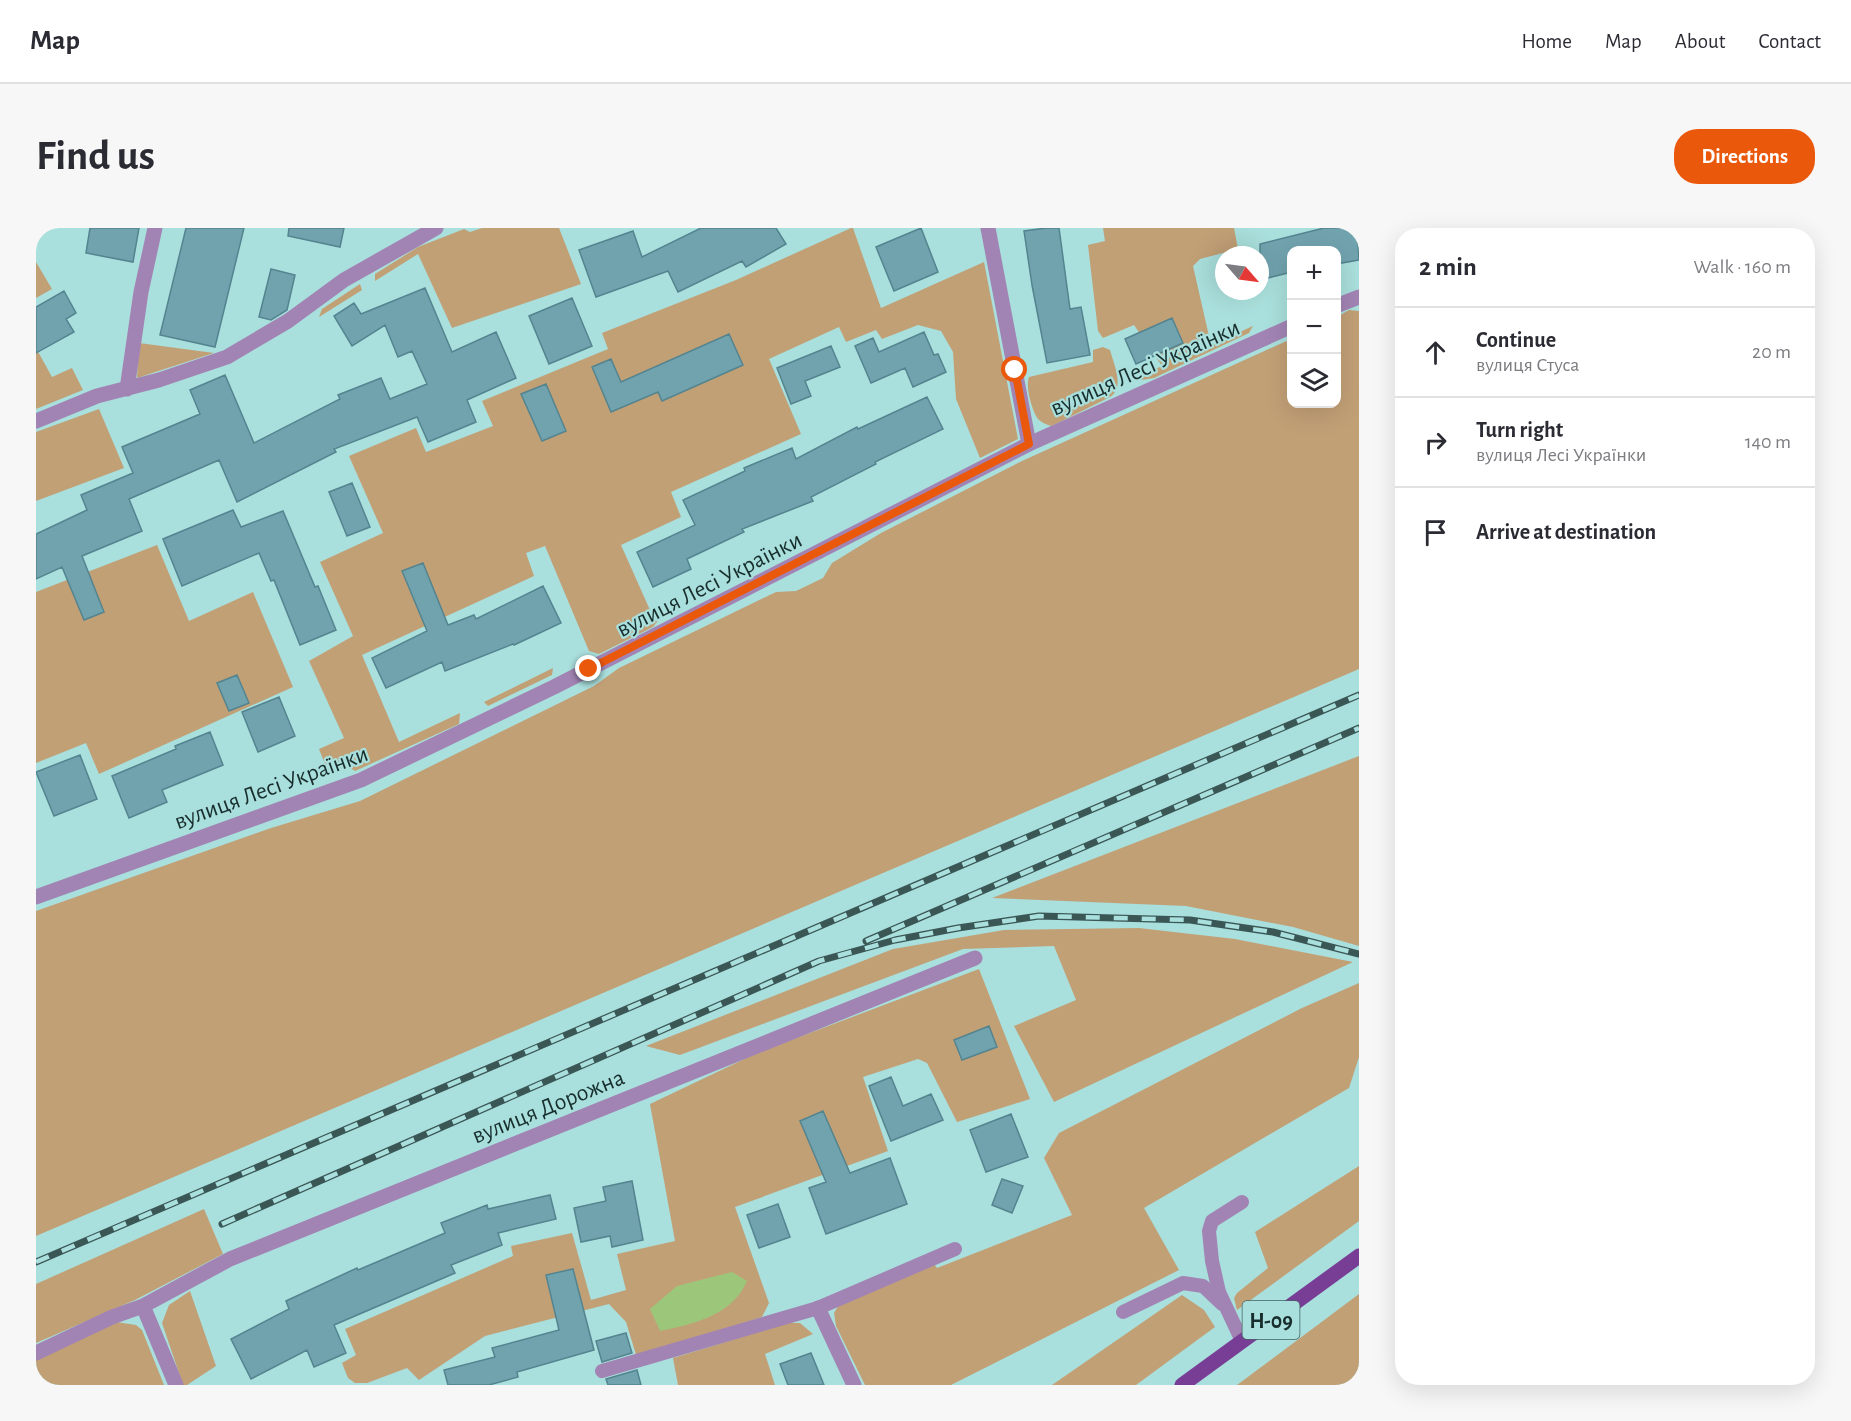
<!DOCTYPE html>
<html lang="en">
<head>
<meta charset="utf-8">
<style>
  :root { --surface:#fff; --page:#f7f7f7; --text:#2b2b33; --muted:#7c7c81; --line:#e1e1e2; --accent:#ea580c }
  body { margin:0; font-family:"Alegreya Sans",sans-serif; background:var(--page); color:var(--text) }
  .controls { position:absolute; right:18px; top:18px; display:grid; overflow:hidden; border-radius:12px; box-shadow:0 6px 24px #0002 }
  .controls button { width:54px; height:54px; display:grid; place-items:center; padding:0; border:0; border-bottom:2px solid var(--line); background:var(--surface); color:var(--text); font:30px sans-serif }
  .compass { position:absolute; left:1179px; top:18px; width:54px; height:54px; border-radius:50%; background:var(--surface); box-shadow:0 6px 24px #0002; rotate:118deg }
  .stop { position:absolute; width:18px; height:18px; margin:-14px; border:4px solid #ea580c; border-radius:50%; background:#fff }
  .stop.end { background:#ea580c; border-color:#fff; box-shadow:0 2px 6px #0008 }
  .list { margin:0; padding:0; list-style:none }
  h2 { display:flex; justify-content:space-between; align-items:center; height:78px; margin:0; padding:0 24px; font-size:26px }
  h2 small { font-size:20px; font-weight:400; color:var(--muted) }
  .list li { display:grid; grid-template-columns:39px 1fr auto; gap:18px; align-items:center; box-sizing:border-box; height:90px; padding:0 24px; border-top:2px solid var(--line) }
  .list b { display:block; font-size:22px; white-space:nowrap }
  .list p { margin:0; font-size:20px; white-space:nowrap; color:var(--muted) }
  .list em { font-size:20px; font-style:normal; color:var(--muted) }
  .icon { flex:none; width:33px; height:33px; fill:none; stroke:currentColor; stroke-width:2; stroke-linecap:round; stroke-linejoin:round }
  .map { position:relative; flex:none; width:1323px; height:1157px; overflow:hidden; border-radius:24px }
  header { display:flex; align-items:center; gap:36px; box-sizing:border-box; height:84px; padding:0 30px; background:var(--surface); border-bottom:2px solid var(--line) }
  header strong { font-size:28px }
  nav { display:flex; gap:33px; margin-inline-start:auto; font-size:21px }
  .intro { display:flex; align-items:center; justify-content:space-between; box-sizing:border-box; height:144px; padding:0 36px }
  h1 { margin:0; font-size:42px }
  .button { padding:15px 27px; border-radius:24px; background:var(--accent); color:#fff; font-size:21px; font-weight:700 }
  main { display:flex; gap:36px; padding:0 36px }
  aside { flex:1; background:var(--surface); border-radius:24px; box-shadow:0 6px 24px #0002 }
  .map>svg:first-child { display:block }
  .green { fill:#c2a076 }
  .water { fill:#9cc77b }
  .building { fill:#71a3ae; stroke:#53848f; stroke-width:1.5 }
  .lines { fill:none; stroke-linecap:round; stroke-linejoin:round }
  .service { stroke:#a284b4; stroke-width:14 }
  .minor { stroke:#a284b4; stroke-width:15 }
  .tertiary { stroke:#a284b4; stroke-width:15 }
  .primary { stroke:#783e96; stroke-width:15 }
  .rail-casing { stroke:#3a5756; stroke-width:7 }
  .rail { stroke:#a9dfdc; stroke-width:4.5; stroke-dasharray:14; stroke-linecap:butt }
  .route { stroke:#ea580c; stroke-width:8 }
  .labels { text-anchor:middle; stroke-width:4.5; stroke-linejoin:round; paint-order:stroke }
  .shield { fill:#a9dfdc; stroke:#446362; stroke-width:1.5 }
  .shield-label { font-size:22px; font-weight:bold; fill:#182e2d }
  .street-label { font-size:24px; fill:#182e2d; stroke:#a9dfdc }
</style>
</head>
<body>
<header>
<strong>Map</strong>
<nav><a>Home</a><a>Map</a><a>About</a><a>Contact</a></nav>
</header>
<div class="intro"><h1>Find us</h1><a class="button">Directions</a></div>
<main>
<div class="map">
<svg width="1323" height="1157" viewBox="0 0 1323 1157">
  <rect width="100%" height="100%" fill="#a9dfdc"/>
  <path class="green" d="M 446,0 L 523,0 L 545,56 L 416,100 L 382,26 L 339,53 L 339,46 L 382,19 L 428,1 L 434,4 Z
    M 815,0 L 817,0 L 845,80 L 948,34 L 982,211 L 944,230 L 920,171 L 917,124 L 905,103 L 882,97 L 846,111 L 840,102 L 810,114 L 803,99 L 733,131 L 765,206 L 635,264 L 645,289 L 585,317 L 618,391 L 620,390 L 621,394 L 617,399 L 563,426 L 553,423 L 509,318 L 490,325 L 498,348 L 326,427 L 363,514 L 424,485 L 423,496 L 319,543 L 311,538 L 293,546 L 283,521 L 308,510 L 273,433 L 317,408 L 284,334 L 347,305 L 313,228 L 380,200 L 390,224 L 457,198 L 446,173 L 572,121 L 566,105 L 700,52 Z
    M 1067,0 L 1198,0 L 1202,21 L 1164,31 L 1157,38 L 1175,117 L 1217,98 L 1213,105 L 1118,150 L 1106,152 L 1103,148 L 1126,138 L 1098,97 L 1067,110 L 1062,103 L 1052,17 L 1069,13 Z
    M 0,34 L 16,61 L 0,70 Z
    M 324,56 L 326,62 L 283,89 L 286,81 Z
    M 1313,82 L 1323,83 L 1323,441 L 0,1008 L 0,683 L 235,600 L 324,573 L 558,458 L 583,440 L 740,364 L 760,363 L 787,350 L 796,335 L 845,305 L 986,233 L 1255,111 L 1256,176 L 1300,176 L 1301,89 Z
    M 103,115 L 178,125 L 101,150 Z
    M 1067,119 L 1074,122 C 1078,137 1089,159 1074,169 L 1020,196 L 1015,198 C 1010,196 1006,195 1002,191 C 996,183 989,158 993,149 L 1057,134 L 1057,122 Z
    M 0,120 L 16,149 L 36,140 L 47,162 L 0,181 Z
    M 63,181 L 88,240 L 0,273 L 0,204 Z
    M 121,317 L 153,393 L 217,364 L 257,459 L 63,546 L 50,515 L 0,535 L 0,364 Z
    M 517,440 L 516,447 L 452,478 L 448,474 Z
    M 1323,528 L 1323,718 L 1257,699 L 1150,678 L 956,670 Z
    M 1103,700 L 1199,711 L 1317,734 L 1018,874 L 978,798 L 1040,772 L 1018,718 L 927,721 L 644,827 L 610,818 L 857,721 L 968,702 Z
    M 943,741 L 994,871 L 921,894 L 891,835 L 882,831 L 827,849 L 852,923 L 699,979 L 733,1075 L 726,1089 L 601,1130 L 590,1094 L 573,1076 L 449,1108 L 383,1152 L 371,1140 L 331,1155 L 319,1155 L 312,1150 L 306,1135 L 320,1127 L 309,1101 L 477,1028 L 475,1018 L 536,1005 L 555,1072 L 590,1062 L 581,1026 L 639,1013 L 614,876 L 721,825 Z
    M 1323,755 L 1323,829 L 1313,860 L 1108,980 L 1143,1042 L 915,1157 L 829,1157 L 800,1098 L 798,1085 L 804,1075 L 898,1036 L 901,1040 L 1036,987 L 1008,930 L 1023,905 L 1266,780 Z
    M 1323,938 L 1323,993 L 1201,1082 L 1198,1070 L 1201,1065 L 1232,1040 L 1219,1004 Z
    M 168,981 L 187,1026 L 99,1072 L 0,1115 L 0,1056 Z
    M 154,1063 L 180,1138 L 151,1157 L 147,1157 L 126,1095 L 133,1077 Z
    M 1323,1066 L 1323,1157 L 1201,1157 Z
    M 1146,1067 L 1168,1082 L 1179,1099 L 1100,1157 L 1016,1157 Z
    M 80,1094 L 100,1097 L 106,1102 L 128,1157 L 0,1157 L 0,1131 Z
    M 752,1095 L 764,1095 L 777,1106 L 729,1126 L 739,1157 L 642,1157 L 637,1130 Z"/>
  <path class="water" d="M 696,1044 L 711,1053 C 708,1059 705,1065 701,1069 C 684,1090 649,1098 624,1103 L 614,1081 L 641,1058 Z"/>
  <path class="building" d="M 54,0 L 103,0 L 97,34 L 50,25 Z
    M 150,0 L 208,0 L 179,119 L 124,107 Z
    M 253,0 L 308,0 L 304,19 L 252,8 Z
    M 665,0 L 740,0 L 750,16 L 710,39 L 706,33 L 642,64 L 632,43 L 560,69 L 543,22 L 597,3 L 606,29 Z
    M 885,0 L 902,44 L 858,63 L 840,19 Z
    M 1010,0 L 1023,0 L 1034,81 L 1045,79 L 1054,127 L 1011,135 L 996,57 L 988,3 Z
    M 1288,0 L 1321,0 L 1323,32 L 1300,36 L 1300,22 L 1256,22 L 1256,44 L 1224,52 L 1224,16 Z
    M 235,41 L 259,47 L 251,82 L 235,92 L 223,89 Z
    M 389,60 L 416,124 L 460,104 L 480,150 L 431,172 L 440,194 L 392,214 L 381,189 L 298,221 L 300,224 L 201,274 L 183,232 L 93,271 L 106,303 L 46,328 L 68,384 L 48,392 L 26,339 L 0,351 L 0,306 L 51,282 L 45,267 L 97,245 L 86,219 L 164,186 L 154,162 L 189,147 L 218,215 L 304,171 L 302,167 L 345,150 L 354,171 L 391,156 L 376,123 L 362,129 L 349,97 L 316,118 L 298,88 L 318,75 L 325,86 Z
    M 28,63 L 40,85 L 30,91 L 38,104 L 0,125 L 0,79 Z
    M 536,70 L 556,118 L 513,136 L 493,88 Z
    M 1136,90 L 1147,115 L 1100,136 L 1089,111 Z
    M 888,104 L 898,127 L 902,126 L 910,144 L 877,159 L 869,140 L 835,155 L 819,118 L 837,110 L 843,124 Z
    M 693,106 L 707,137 L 626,173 L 622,164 L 575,184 L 556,139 L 575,131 L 585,154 Z
    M 795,118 L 804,139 L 769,153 L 775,168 L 755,176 L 741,140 Z
    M 510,156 L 530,203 L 506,213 L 485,166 Z
    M 891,169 L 907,201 L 839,234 L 840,236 L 775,269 L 777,273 L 706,301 L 708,304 L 651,331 L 655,341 L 617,359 L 601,324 L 659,297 L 647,272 L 709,243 L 708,240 L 756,220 L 760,231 L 821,199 L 822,201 Z
    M 316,255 L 334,299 L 311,308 L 293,264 Z
    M 197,282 L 205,299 L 247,283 L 279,359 L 282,358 L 300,402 L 264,417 L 238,352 L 235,353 L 223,325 L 146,358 L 127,311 Z
    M 387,335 L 412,397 L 438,387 L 440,391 L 507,358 L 525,395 L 478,417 L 477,416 L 409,443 L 406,434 L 350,460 L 336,430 L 391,403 L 366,343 Z
    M 201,447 L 213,475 L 193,483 L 181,455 Z
    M 243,469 L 259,508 L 222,524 L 206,484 Z
    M 174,504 L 187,537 L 126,562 L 131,574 L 93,590 L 76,548 L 140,521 L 139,518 Z
    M 44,527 L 61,571 L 18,588 L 0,544 Z
    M 953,798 L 961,819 L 926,832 L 918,812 Z
    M 855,849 L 867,878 L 895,866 L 907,892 L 855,913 L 833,858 Z
    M 787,883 L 814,945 L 854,930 L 871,976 L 790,1006 L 773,960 L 790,954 L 764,893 Z
    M 975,886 L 992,929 L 950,944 L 934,902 Z
    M 966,951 L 987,958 L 976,985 L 956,977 Z
    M 596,953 L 607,1012 L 576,1019 L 574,1008 L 545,1014 L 538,980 L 570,973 L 567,959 Z
    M 514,967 L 520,991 L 462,1005 L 466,1017 L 415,1037 L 419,1045 L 298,1097 L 310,1125 L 278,1139 L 271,1122 L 215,1151 L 195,1111 L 253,1081 L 250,1073 L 321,1040 L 322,1042 L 409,1005 L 405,995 L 451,977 L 452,981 Z
    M 742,976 L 754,1009 L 723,1020 L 711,987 Z
    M 537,1041 L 558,1122 L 481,1144 L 482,1149 L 453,1157 L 412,1157 L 408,1142 L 459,1129 L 456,1120 L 523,1102 L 510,1047 Z
    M 590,1105 L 596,1125 L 566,1134 L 560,1113 Z
    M 775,1125 L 788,1157 L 752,1157 L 744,1136 Z
    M 601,1142 L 605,1157 L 572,1157 L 570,1151 Z"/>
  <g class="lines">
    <path class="service" d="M 1206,974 L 1176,993 L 1173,1003 L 1176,1033 L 1183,1064 L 1206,1113
      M 1087,1084 L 1147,1055 L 1167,1058 L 1186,1076
      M 566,1143 L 782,1080 L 919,1021"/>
    <path class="minor" d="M 952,0 L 993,216
      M 91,161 L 105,64 L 119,0
      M 0,193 L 61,168 L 123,152 L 191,129 L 252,93 L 308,52 L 400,0
      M 107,1078 L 140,1157
      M 782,1080 L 818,1157
      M 0,1125 L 76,1089 L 107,1078 L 194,1031 L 939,730"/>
    <path class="tertiary" d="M 1300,78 L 1323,69
      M 0,669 L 325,552 L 518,459 L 993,216 L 1256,98"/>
    <path class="primary" d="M 1146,1157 L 1323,1028"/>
    <defs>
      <path id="rail" d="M 830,713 L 1323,500
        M 186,996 L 783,733 L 859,712 L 922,700 L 1003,688 L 1154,692 L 1237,704 L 1323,726
        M 0,1034 L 1323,467"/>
    </defs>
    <use href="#rail" class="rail-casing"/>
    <use href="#rail" class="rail"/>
  </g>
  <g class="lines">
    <path class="route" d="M 553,441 L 993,216 L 979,142"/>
  </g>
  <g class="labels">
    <rect class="shield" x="1206.5" y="1073" width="57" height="38" rx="4.5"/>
    <g class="shield-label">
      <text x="1235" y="1100">Н-09</text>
    </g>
    <g class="street-label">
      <text transform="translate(1109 139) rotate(-24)" y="8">вулиця Лесі Українки</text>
      <text transform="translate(673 356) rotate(-27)" y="8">вулиця Лесі Українки</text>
      <text transform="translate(235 559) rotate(-20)" y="8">вулиця Лесі Українки</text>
      <text transform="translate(512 878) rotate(-22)" y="8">вулиця Дорожна</text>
    </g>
  </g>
</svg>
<div class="controls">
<button>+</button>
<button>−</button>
<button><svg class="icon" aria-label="layers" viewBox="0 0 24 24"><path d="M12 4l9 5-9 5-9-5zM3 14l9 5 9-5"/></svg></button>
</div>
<svg class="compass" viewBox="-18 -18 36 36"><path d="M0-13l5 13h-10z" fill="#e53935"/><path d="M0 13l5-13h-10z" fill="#7c7c81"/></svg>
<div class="stop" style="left:979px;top:142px"></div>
<div class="stop end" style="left:553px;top:441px"></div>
</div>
<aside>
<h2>2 min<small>Walk · 160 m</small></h2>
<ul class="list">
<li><svg class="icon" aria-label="ahead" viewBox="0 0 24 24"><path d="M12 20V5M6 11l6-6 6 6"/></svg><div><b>Continue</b><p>вулиця Стуса</p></div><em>20 m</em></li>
<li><svg class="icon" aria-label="right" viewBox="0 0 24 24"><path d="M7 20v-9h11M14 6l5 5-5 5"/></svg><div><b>Turn right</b><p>вулиця Лесі Українки</p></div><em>140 m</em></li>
<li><svg class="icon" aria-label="arrive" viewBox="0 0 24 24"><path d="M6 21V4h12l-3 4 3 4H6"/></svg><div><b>Arrive at destination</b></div></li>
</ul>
</aside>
</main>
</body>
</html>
